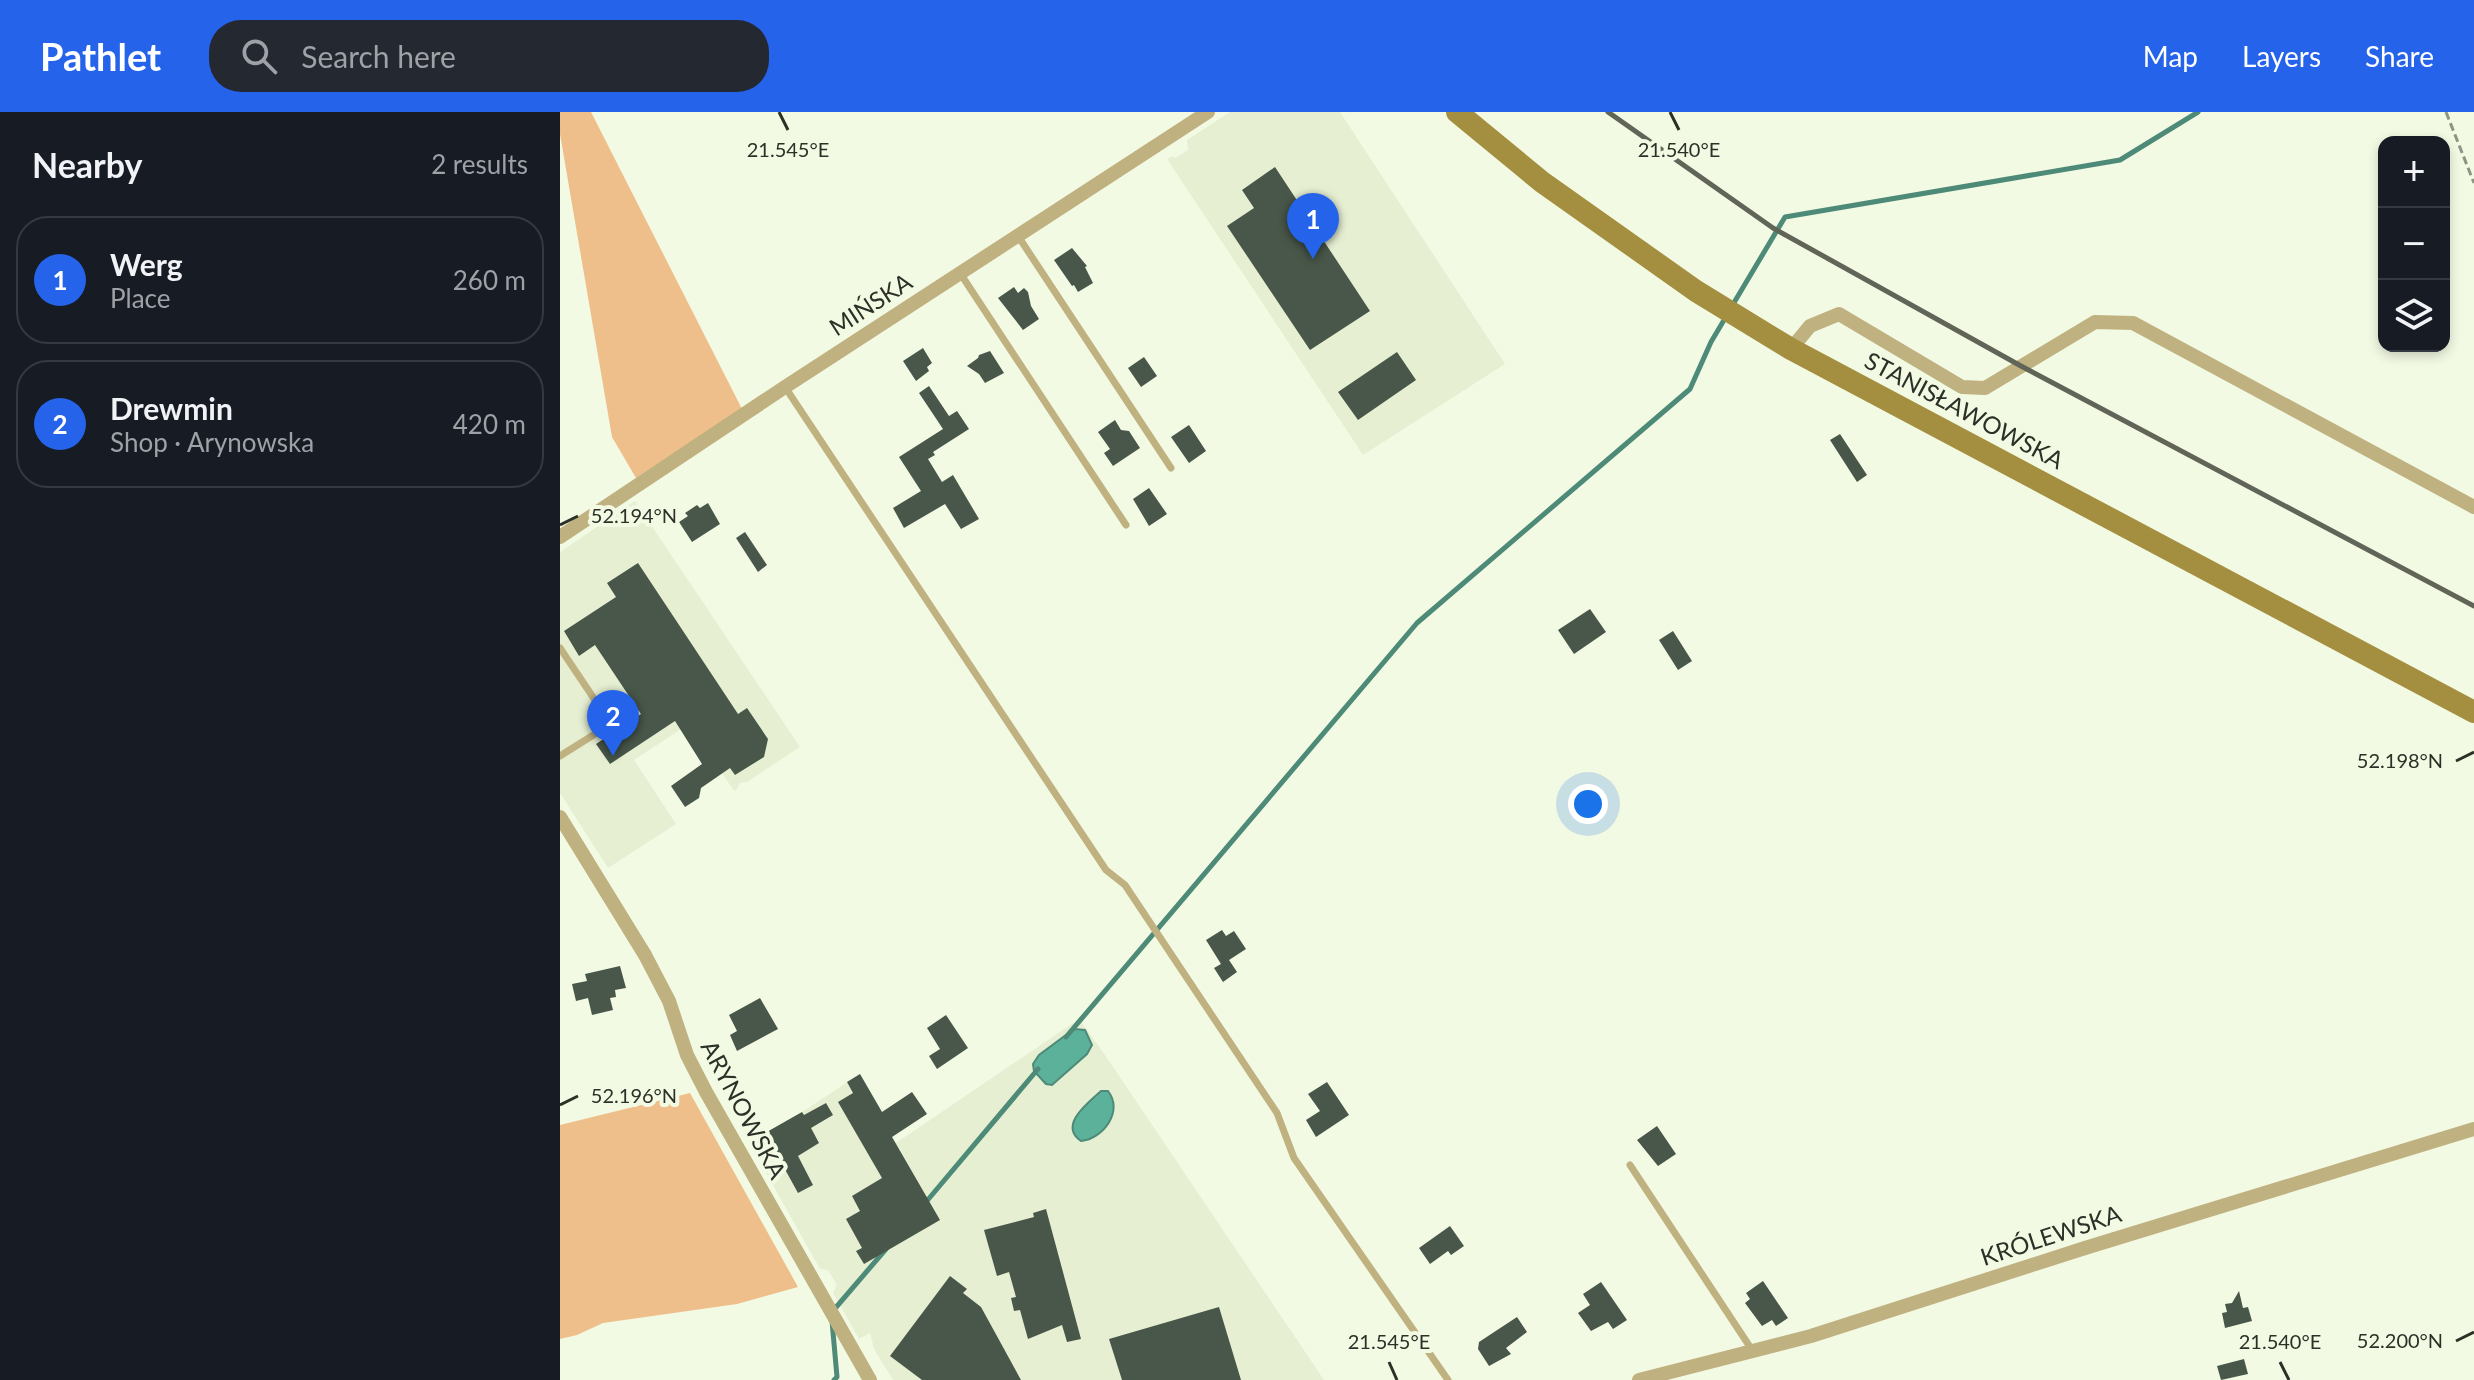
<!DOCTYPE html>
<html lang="en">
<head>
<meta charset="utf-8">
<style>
  :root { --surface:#171b24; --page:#242831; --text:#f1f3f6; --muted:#9ea1a6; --line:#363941; --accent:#2563eb }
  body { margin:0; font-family:Lato,sans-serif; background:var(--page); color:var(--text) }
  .controls { position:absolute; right:24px; top:24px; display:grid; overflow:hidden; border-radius:16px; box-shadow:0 4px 12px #0003 }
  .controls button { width:72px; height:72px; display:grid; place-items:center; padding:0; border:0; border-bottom:2px solid var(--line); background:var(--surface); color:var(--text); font:40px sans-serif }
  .you { position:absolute; left:1028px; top:692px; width:28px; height:28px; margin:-20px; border:6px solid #fff; border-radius:50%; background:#1a73e8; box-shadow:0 0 0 12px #1a73e833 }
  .badge { display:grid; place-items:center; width:52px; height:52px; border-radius:50%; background:var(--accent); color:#fff; font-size:26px; font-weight:700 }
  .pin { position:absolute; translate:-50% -66px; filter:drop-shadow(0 2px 4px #0008) }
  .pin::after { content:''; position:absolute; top:42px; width:28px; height:24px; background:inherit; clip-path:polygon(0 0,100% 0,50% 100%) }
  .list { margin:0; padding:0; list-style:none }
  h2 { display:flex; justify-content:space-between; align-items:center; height:104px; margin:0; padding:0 32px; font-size:34px }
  h2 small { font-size:26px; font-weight:400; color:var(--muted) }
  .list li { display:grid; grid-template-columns:52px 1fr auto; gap:24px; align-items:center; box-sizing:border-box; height:128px; margin:0 16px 16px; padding:0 16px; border:2px solid var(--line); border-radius:32px }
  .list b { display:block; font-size:30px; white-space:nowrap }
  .list p { margin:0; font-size:26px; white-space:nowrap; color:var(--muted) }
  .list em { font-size:26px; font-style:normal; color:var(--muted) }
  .icon { flex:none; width:44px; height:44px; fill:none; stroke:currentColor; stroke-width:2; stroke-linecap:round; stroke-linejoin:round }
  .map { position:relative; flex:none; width:1914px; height:1268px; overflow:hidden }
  header { display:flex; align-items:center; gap:48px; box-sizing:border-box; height:112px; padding:0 40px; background:var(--accent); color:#fff }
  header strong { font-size:38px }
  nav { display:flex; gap:44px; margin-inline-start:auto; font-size:28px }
  .search { width:560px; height:72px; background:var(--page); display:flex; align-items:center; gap:20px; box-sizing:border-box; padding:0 28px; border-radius:32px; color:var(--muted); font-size:30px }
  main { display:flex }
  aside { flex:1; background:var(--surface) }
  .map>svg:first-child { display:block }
  .built { fill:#e6efd2 }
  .green { fill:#eebe8b }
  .water { fill:#5cb19b; stroke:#4e8a78; stroke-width:2 }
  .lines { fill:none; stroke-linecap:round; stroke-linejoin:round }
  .stream { stroke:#4e8a78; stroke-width:5 }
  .building { fill:#48574a }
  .path { stroke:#8f9484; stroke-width:3; stroke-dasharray:8 4; stroke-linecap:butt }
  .lane { stroke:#bfb180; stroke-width:7 }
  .street { stroke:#bfb180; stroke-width:14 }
  .secondary { stroke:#a48f40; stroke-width:22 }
  .rail { stroke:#616558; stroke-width:5 }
  .ticks { fill:none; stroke:#2d3027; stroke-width:3 }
  .labels { text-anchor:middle; stroke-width:8; stroke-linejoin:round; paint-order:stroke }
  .street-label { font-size:24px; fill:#2d3027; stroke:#f3fae4 }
  .ticks-label { font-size:20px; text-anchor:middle; fill:#2d3027; stroke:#f3fae4; stroke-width:8; stroke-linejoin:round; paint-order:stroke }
</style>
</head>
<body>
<header>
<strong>Pathlet</strong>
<div class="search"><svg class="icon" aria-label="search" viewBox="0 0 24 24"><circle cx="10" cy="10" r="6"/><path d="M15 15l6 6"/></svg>Search here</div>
<nav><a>Map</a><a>Layers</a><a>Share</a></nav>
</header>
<main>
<aside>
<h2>Nearby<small>2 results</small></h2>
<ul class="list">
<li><span class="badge">1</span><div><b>Werg</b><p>Place</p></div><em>260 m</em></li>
<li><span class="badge">2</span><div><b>Drewmin</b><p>Shop · Arynowska</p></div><em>420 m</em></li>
</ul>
</aside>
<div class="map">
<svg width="1914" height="1268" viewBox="0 0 1914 1268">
  <rect width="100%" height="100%" fill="#f3fae4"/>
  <path class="built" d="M 670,0 L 780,0 L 945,252 L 803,343 L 607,47 L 613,44 L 615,46 L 628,38 L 627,28 Z
    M 75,389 L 240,635 L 187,670 L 179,671 L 178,676 L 174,679 L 129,612 L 74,648 L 116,712 L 48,756 L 0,681 L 0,440 Z
    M 519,907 L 545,943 L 764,1268 L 333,1268 L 314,1237 L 310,1221 L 299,1227 L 273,1181 L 277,1173 L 268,1158 L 260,1157 L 191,1034 L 195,1027 L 242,1000 L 300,962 L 320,996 L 316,998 L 336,1031 Z"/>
  <path class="green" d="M 0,0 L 31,0 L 182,297 L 76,366 L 52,325 L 0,22 Z
    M 130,981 L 238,1175 L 177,1192 L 43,1211 L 17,1223 L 0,1227 L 0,1013 Z"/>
  <path class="water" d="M 514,917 L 525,918 L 532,933 L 527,942 L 492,973 L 486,972 L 474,959 L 473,952 L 479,943 Z
    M 541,979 L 548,979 C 564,999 543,1027 521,1029 C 498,1013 528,991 541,979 Z"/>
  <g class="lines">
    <path class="stream" d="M 1172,194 L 1225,105 L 1560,48 L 1638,0
      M 506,925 L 857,511 L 1130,277 L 1151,230 L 1167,203
      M 366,1090 L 478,957
      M 272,1200 L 326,1137
      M 272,1209 L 277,1265 L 274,1268"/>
  </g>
  <path class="building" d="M 715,55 L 810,199 L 750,238 L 667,114 L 694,96 L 682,78 Z
    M 512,136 L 527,154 L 525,155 L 533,171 L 518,180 L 514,173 L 512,174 L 494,148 Z
    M 454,175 L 458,181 L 464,176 L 468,180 L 471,194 L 479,207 L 463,218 L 438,186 Z
    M 363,236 L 372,251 L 367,255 L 369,259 L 356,269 L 343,249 Z
    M 430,239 L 444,261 L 425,271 L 419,262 L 407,254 L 418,246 L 419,243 Z
    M 837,240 L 856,268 L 798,308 L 778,280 Z
    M 584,245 L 597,264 L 581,275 L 568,256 Z
    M 369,274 L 389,304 L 397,299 L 409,317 L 373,340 L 375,343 L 368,347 L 382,370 L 393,363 L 419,407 L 401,417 L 385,392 L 344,416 L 333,396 L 361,379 L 339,345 L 383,317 L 359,281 Z
    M 555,308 L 561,318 L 569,319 L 580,336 L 553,354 L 544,341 L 550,337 L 538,320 Z
    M 629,313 L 646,339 L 629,351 L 611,325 Z
    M 1280,322 L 1307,363 L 1297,370 L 1270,328 Z
    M 589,376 L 607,402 L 589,414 L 573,387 Z
    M 148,391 L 160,412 L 132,430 L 119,410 L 128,404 L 125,401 L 137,393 L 140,396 Z
    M 185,420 L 207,453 L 198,460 L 176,426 Z
    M 78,451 L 178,602 L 187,596 L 208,627 L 204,645 L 175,663 L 170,656 L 141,676 L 139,686 L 125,695 L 111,674 L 142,652 L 115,609 L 50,652 L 36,632 L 81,602 L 35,533 L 19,544 L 4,519 L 56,485 L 47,471 Z
    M 1030,497 L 1046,520 L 1014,542 L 998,518 Z
    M 1113,519 L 1132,549 L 1118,558 L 1099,528 Z
    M 662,818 L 666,824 L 674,819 L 686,837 L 669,848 L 677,860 L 663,870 L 654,856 L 661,852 L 646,828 Z
    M 60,854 L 66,876 L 55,878 L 56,885 L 50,886 L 53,898 L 32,903 L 28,886 L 16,889 L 12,872 L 27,869 L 25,862 Z
    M 200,886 L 218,917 L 177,939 L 170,923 L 177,919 L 169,903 Z
    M 386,903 L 408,936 L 377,957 L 369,944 L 380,937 L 367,916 Z
    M 300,962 L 322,1000 L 352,980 L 367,1002 L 332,1025 L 380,1108 L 304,1152 L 296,1139 L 302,1136 L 286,1107 L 300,1099 L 292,1084 L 322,1066 L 278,990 L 293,981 L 287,970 Z
    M 767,970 L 789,1003 L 756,1025 L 746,1008 L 760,999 L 748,982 Z
    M 266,991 L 273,1003 L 251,1016 L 259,1031 L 238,1044 L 253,1073 L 238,1081 L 205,1021 L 242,1000 L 244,1003 Z
    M 1097,1014 L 1116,1042 L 1098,1054 L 1077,1028 Z
    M 486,1097 L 521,1227 L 507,1230 L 502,1213 L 468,1227 L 460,1198 L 454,1199 L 451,1186 L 456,1185 L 449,1160 L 437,1164 L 424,1118 L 474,1105 L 473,1101 Z
    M 890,1114 L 904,1134 L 891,1143 L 888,1139 L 870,1152 L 859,1136 Z
    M 390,1164 L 407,1177 L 403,1181 L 421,1195 L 461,1268 L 362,1268 L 330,1244 Z
    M 1203,1169 L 1228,1206 L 1216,1214 L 1212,1208 L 1202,1214 L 1185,1191 L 1190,1187 L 1186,1181 Z
    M 1041,1170 L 1067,1208 L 1053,1217 L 1048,1210 L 1031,1219 L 1018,1201 L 1030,1193 L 1023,1182 Z
    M 1679,1179 L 1683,1196 L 1688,1195 L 1692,1209 L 1665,1216 L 1662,1201 L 1667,1200 L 1665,1192 L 1672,1191 Z
    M 659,1195 L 681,1268 L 562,1268 L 549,1227 Z
    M 957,1205 L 967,1220 L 946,1236 L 951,1242 L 929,1254 L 918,1237 L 919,1230 Z
    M 1684,1247 L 1688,1262 L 1661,1268 L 1657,1254 Z"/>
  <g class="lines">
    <path class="path" d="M 1886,0 L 1914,71"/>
    <path class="lane" d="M 458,124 L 611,356
      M 400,161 L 566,413
      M 225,275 L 546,758 L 565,773 L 717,1001 L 734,1046 L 888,1268
      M 0,536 L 51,612 L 0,644
      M 1070,1053 L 1192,1238"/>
    <path class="street" d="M 1231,237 L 1250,214 L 1279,202 L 1402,275 L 1425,276 L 1535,210 L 1573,211 L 1914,395
      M 0,425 L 225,275 L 648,0
      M 0,705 L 85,843 L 109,889 L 127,943 L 146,980 L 310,1268
      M 1079,1268 L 1251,1224 L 1525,1136 L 1914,1017"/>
    <path class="secondary" d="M 897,0 L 982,70 L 1136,179 L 1231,237 L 1914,600"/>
    <path class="rail" d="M 1048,0 L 1213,116 L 1461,254 L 1914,494"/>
  </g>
  <path class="ticks" d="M 219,0 L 228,18M 1110,0 L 1119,18M 0,413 L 18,404M 1896,649 L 1914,640M 0,993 L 18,984M 1896,1229 L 1914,1220M 829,1250 L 837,1268M 1720,1250 L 1729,1268"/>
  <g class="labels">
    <g class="street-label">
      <text transform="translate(311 193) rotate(-33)" y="8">MIŃSKA</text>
      <text transform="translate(1404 299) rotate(28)" y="8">STANISŁAWOWSKA</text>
      <text transform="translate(183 998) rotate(62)" y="8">ARYNOWSKA</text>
      <text transform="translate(1491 1124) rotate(-18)" y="8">KRÓLEWSKA</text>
    </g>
  </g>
  <g class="ticks-label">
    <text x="228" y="45">21.545°E</text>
    <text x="1119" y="45">21.540°E</text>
    <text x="74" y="411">52.194°N</text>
    <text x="1840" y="656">52.198°N</text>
    <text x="74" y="991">52.196°N</text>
    <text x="1840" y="1236">52.200°N</text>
    <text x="829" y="1237">21.545°E</text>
    <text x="1720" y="1237">21.540°E</text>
  </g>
</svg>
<div class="controls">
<button>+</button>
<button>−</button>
<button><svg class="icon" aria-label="layers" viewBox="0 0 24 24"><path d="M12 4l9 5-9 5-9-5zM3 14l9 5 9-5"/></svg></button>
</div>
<div class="you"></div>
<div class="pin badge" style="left:753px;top:147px">1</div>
<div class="pin badge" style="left:53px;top:644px">2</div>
</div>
</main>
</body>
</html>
